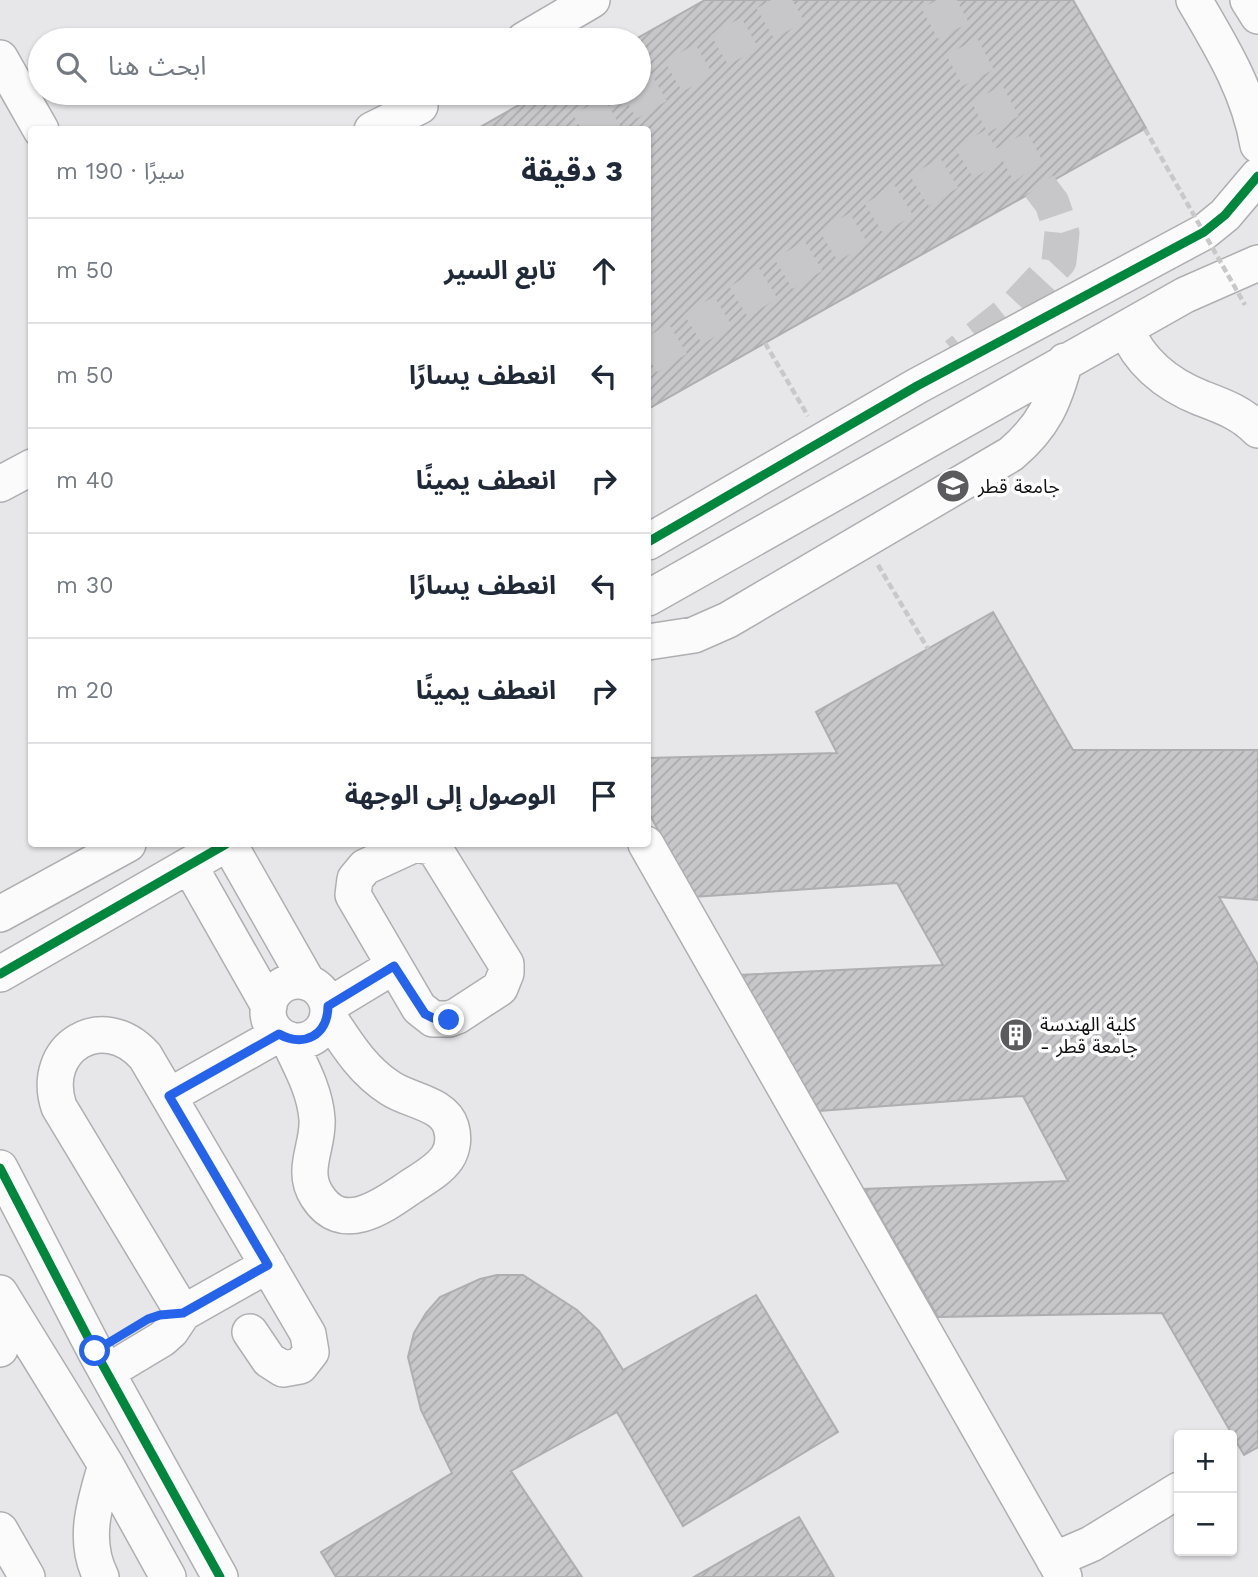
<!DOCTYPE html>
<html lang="ar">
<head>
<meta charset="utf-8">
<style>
  :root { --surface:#fff; --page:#f2f2f3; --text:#1f2937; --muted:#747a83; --line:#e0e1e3 }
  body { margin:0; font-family:"Work Sans","Noto Sans Arabic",sans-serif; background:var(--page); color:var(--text); direction:rtl }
  .controls { position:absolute; right:21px; bottom:21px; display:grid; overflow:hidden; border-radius:7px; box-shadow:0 2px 5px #0004 }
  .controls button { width:63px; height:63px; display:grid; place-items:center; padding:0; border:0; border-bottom:2px solid var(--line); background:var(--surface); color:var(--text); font:35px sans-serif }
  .stop { position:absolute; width:21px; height:21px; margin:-16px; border:5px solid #2563eb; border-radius:50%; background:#fff }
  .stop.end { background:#2563eb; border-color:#fff; box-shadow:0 2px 7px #0008 }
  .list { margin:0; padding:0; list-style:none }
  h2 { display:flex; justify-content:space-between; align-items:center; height:91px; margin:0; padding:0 28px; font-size:30px }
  h2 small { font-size:23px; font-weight:400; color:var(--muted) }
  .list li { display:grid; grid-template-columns:46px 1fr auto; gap:21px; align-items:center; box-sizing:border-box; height:105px; padding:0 28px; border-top:2px solid var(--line) }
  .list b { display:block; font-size:26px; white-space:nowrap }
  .list em { font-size:23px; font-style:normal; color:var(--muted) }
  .icon { flex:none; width:38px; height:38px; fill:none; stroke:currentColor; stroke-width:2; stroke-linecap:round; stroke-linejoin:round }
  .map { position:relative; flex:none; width:1258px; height:1577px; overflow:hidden; direction:ltr }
  .search { position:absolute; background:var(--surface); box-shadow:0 2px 5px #0004; left:28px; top:28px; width:623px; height:77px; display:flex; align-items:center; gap:18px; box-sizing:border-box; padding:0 24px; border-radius:38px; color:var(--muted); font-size:26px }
  .panel { position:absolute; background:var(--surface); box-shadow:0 2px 5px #0004; left:28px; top:126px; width:623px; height:721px; border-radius:7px; direction:rtl }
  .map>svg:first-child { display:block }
  .building { fill:url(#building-hatch); stroke:#aeaeb0; stroke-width:2 }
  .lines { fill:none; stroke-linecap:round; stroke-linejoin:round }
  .minor-tunnel { stroke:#c7c7ca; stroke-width:35; stroke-dasharray:35 18; stroke-linecap:butt }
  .minor-casing { stroke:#afafb1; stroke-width:38 }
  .path { stroke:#c8c8c8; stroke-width:4.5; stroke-dasharray:7 3.5; stroke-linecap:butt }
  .minor { stroke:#fbfbfc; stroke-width:35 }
  .path-bridge { stroke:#c8c8c8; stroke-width:4.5; stroke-dasharray:7 3.5; stroke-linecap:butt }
  .cycleway-casing { stroke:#fff; stroke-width:13 }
  .cycleway { stroke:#00873e; stroke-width:9 }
  .route { stroke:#2563eb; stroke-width:9 }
  .labels { text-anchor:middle; stroke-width:7; stroke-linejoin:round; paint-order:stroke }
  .poi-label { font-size:19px; fill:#101012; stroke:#fff; text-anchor:start }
</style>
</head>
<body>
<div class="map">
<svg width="1258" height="1577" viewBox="0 0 1258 1577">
  <defs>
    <pattern id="building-hatch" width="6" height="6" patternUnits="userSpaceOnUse" patternTransform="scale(1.75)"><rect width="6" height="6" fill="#c7c7c9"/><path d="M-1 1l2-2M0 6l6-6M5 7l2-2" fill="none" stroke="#aaaaac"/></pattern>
  </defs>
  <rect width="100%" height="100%" fill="#e7e7ea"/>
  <path class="building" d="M 705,0 L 1073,0 L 1146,128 L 648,409 L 648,130 L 475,130 L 540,93 L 639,93 L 639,40 L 634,40 Z
    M 993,612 L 1073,750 L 1258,750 L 1258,900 L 1219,897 L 1258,965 L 1258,1447 L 1244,1455 L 1162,1313 L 938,1317 L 864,1189 L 1068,1181 L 1023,1096 L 819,1111 L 739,975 L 943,965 L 897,883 L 693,897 L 648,811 L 648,758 L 837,753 L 816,712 Z
    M 497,1275 L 523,1275 L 577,1310 L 599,1331 L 623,1370 L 756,1295 L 838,1432 L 683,1526 L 617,1412 L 511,1471 L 582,1577 L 336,1577 L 321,1552 L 452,1473 L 421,1410 L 408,1357 L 414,1333 L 426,1313 L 440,1297 L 480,1279 Z
    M 799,1517 L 834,1577 L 694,1577 Z"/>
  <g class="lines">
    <path class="minor-tunnel" d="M 937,0 L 1028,171 L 1052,203 L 1062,233 L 1059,261 L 1016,307 L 956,355
      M 582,130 L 806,0
      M 648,357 L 1009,136"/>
    <defs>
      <path id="minor" d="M 1194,0 C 1221,46 1249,91 1258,145
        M 1248,0 L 1258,16
        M 524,40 L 592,0
        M 0,58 L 41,130
        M 372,130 L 420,106
        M 1126,329 C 1140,363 1166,384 1201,398 C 1222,406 1242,413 1258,430
        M 0,484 L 32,467
        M 648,542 L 917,386 L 1204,232 L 1225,215 L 1258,176
        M 648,598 L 1185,295 L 1258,263
        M 648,642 L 694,635 L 728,620 L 1011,454 C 1044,426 1054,402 1065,361
        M 229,844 L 308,983
        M 415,844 L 365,867 L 355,879 L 353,895 L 419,1008 L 433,1019 L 449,1019 L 457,1016 L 500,988 L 506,973 L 506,964 L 436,851 L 430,847 L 416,844
        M 646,844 L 1064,1577
        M 189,865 L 269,1006
        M 0,914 L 128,844
        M 0,974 L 226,844
        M268 1011a30 30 0 1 1 60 0a30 30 0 1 1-60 0Z
        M 328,1006 L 394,966
        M 288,1039 C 300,1065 315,1090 317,1119 C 319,1146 300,1170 317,1196 C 342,1236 383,1206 409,1188 C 422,1179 438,1171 447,1158 C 453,1149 454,1137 451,1127 C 444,1103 409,1101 390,1088 C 362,1070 346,1043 328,1016
        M 169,1096 L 279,1034
        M 0,1168 L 95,1351 L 220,1577
        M 0,1293 L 106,1465 L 168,1577
        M 183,1313 L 59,1107 C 39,1047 103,1009 145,1056 L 308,1334 L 311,1352 L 300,1366 L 283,1369 L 269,1360 L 250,1332
        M 0,1349 L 10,1311
        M 107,1372 L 162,1339 L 171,1331 L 183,1313 L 268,1265
        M 0,1530 L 27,1577
        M 1054,1560 L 1091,1544 L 1179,1490
        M 101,1577 C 82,1540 95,1502 106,1465"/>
    </defs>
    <use href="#minor" class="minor-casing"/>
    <path class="path" d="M 765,343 L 808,416
      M 878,565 L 928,649"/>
    <use href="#minor" class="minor"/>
    <path class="path-bridge" d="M 1145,129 L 1245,305"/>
    <defs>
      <path id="cycleway" d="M 648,542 L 917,386 L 1204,232 L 1225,215 L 1258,176
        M 0,974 L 226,844
        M 0,1168 L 95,1351 L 220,1577"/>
    </defs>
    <use href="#cycleway" class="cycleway-casing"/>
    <use href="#cycleway" class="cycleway"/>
  </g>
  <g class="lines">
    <path class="route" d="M 95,1351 L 148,1319 L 160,1315 L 183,1313 L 268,1265 L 169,1096 L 279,1034 C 304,1048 328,1035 328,1006 L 394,966 L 425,1014 L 433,1018 L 449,1020"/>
  </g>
  <defs>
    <symbol id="university-disc" viewBox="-11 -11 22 22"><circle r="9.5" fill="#5b5b5e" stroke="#fff"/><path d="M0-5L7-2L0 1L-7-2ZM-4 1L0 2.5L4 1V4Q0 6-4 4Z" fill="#fff"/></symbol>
    <symbol id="building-disc" viewBox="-11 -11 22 22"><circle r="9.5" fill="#5b5b5e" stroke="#fff"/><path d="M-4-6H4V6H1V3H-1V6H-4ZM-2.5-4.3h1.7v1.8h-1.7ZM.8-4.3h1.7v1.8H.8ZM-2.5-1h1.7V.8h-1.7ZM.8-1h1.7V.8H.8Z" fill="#fff"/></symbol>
  </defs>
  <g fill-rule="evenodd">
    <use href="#university-disc" x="934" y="467" width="38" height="38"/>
    <use href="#building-disc" x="997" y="1016" width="38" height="38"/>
  </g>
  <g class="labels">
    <g class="poi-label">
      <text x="978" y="493">جامعة قطر</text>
      <text x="1040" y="1031">كلية الهندسة<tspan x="1040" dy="22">- جامعة قطر</tspan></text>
    </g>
  </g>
</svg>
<div class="controls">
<button>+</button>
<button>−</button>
</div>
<div class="stop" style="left:95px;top:1351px"></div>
<div class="stop end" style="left:449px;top:1020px"></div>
<div class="search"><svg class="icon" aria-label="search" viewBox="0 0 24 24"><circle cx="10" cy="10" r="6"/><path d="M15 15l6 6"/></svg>ابحث هنا</div>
<section class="panel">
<h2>3 دقيقة<small>سيرًا · 190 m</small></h2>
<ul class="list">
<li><svg class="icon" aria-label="ahead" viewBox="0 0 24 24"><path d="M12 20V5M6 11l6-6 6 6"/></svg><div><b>تابع السير</b></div><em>50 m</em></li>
<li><svg class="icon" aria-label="left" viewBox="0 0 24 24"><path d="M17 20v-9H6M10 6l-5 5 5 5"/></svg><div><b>انعطف يسارًا</b></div><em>50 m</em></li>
<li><svg class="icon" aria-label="right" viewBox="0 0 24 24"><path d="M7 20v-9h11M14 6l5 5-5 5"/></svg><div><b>انعطف يمينًا</b></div><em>40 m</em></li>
<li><svg class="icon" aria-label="left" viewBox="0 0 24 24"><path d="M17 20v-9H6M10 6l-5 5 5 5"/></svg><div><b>انعطف يسارًا</b></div><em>30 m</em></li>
<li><svg class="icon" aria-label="right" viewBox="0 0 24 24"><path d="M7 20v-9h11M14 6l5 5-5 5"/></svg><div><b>انعطف يمينًا</b></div><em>20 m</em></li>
<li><svg class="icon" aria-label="arrive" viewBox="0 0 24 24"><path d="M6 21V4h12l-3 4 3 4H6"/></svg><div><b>الوصول إلى الوجهة</b></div></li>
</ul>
</section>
</div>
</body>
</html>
